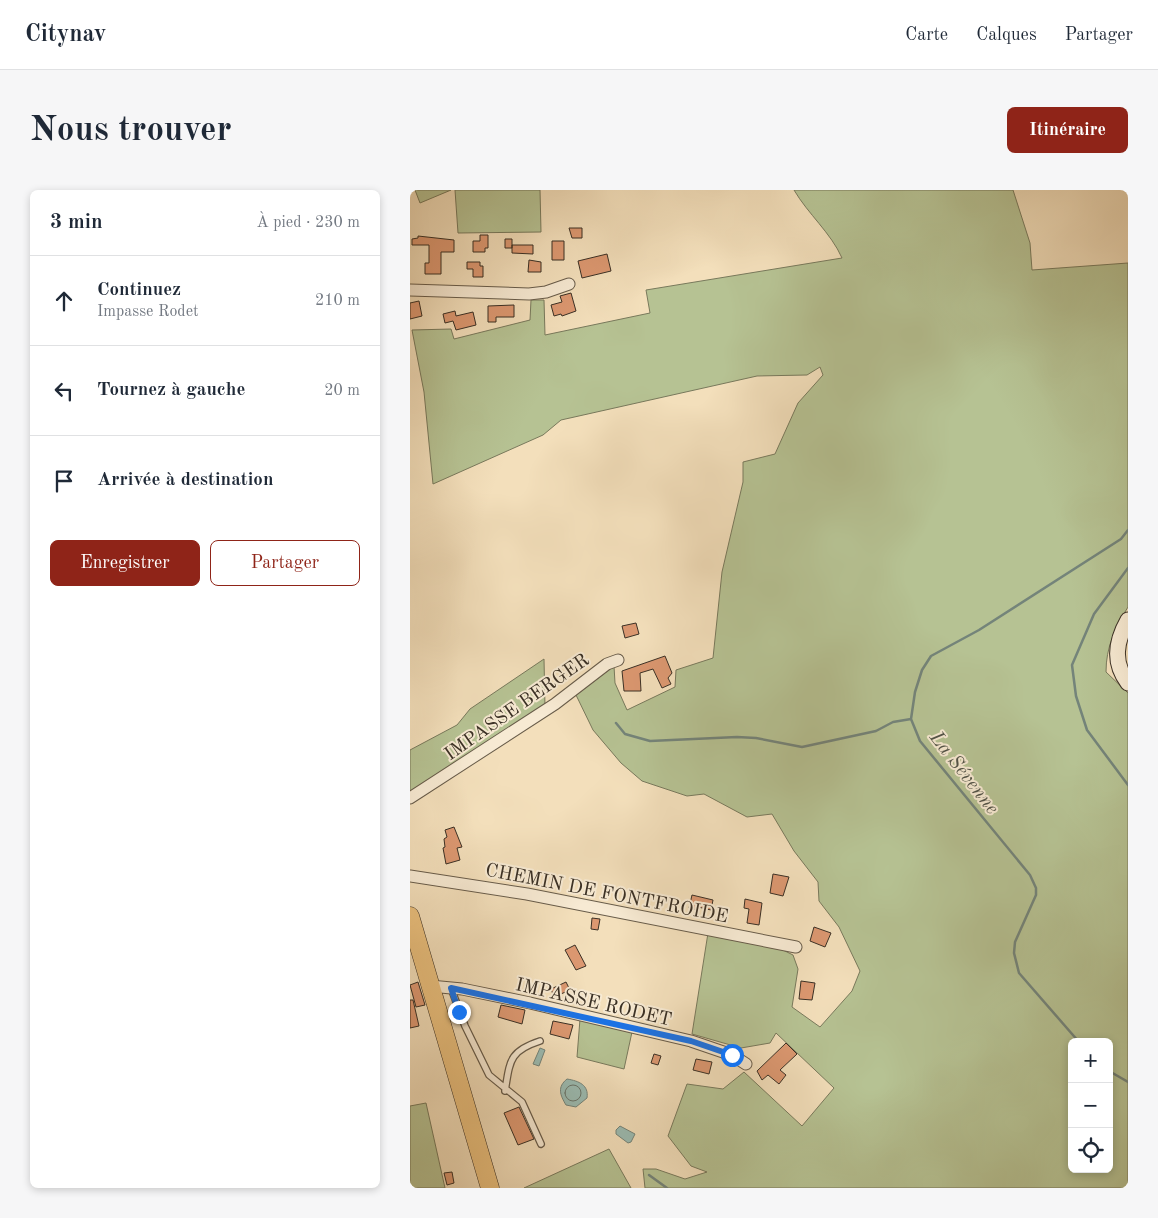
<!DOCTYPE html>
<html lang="fr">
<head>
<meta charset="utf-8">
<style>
  :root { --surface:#fff; --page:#f6f6f7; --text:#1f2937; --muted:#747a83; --line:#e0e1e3; --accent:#8f2418 }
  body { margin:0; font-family:"Old Standard TT",serif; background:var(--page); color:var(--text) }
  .controls { position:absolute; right:15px; bottom:15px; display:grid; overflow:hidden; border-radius:8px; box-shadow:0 2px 8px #0003 }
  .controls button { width:45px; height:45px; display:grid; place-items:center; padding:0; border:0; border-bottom:1px solid var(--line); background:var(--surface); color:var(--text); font:25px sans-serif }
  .stop { position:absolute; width:15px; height:15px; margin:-11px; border:4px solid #1a73e8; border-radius:50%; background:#fff }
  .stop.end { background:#1a73e8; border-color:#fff; box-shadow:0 1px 5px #0008 }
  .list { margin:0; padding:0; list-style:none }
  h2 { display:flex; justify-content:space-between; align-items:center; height:65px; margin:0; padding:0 20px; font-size:21px }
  h2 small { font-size:16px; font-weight:400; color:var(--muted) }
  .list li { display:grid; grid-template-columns:32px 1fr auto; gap:15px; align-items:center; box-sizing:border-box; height:90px; padding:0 20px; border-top:1px solid var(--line) }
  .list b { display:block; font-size:19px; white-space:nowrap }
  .list p { margin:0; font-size:16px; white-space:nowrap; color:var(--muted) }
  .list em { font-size:16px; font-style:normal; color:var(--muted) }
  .actions { display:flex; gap:10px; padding:15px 20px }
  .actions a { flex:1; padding:11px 0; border:1px solid var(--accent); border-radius:8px; text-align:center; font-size:18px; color:var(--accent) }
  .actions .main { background:var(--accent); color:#fff }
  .icon { flex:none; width:28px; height:28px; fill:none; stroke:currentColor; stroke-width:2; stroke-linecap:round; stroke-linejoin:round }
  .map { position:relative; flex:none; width:718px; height:998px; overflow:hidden; border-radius:8px }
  header { display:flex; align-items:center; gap:30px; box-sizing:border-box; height:70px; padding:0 25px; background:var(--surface); border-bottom:1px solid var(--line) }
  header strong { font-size:24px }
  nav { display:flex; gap:28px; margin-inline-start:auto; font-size:18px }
  .intro { display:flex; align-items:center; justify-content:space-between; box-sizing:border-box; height:120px; padding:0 30px }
  h1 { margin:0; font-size:35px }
  .button { padding:12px 22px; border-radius:8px; background:var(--accent); color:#fff; font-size:18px; font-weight:700 }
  main { display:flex; gap:30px; padding:0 30px }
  aside { flex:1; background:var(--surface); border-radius:8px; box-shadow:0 2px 8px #0003 }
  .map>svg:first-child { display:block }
  .green { fill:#b6c293; stroke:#78795c; fill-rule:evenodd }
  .water { fill:#9bbcb3; stroke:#74847a }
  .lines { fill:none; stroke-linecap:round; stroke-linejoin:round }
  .shore { stroke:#6a766c; stroke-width:1 }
  .stream { stroke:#74847a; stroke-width:2.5 }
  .building { fill:#dc9871; stroke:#3a3025 }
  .lane-casing { stroke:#685c4a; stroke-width:8 }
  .street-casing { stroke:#685c4a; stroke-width:13 }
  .secondary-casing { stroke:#3a3025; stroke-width:17 }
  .primary-casing { stroke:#3a3025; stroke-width:19 }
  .lane { stroke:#f7ead3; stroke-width:5.5 }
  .street { stroke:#f7ead3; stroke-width:11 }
  .secondary { stroke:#f7ead3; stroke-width:15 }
  .primary { stroke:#eac07e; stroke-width:18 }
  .route { stroke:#1a73e8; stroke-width:6 }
  .labels { text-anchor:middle; stroke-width:4; stroke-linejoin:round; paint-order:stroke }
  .street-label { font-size:19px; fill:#3a3025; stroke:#f7ead3 }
  .water-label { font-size:20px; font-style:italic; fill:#525348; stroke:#f7ead3 }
</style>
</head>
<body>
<header>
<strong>Citynav</strong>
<nav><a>Carte</a><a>Calques</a><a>Partager</a></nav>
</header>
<div class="intro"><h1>Nous trouver</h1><a class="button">Itinéraire</a></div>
<main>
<aside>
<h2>3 min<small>À pied · 230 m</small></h2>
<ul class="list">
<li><svg class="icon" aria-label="ahead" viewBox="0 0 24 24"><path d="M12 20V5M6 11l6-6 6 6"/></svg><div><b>Continuez</b><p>Impasse Rodet</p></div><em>210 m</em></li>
<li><svg class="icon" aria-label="left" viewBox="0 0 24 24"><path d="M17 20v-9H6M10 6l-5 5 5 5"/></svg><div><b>Tournez à gauche</b></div><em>20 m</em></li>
<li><svg class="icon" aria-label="arrive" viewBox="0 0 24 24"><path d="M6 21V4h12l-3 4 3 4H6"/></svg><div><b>Arrivée à destination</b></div></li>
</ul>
<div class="actions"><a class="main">Enregistrer</a><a>Partager</a></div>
</aside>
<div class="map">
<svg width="718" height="998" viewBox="0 0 718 998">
  <rect width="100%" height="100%" fill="#f3dfbb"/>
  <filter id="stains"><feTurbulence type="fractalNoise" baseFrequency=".004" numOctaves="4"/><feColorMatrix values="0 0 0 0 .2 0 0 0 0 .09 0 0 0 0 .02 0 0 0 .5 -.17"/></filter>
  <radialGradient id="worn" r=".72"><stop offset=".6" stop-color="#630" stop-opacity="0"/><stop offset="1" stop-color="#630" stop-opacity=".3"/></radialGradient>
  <path class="green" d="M 5,0 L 41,0 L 10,13 Z
    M 45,0 L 130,0 L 131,42 L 48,43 Z
    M 384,0 L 603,0 L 620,53 L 622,80 L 718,73 L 718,417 C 705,438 696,457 696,482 L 718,503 L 718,998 L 235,998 L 233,979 L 246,979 L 275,989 L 297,982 L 281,976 L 258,946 L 277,894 L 313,899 L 334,882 L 392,936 L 424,898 L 366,843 L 360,853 L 331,858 L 282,844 L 298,743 L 369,758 L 383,765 L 388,779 L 382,817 L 410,837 L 442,801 L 450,781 L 429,737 L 409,711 L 408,692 L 384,661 L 362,624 L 337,627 L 294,604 L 277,606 L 232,591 L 211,573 L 183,540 L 166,505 L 204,476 L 205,493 L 217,520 L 265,497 L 266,480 L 303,468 L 312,382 L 333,292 L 333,272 L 365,264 L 388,213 L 413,185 L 410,177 L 397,185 L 347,186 L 151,230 L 133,245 L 23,294 L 14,202 L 2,140 L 41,139 L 44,149 L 120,130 L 121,110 L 134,110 L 135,145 L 240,123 L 236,100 L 432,68 C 421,43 398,24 384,0 ZM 662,852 L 699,852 L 699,979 L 662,979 Z
    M 134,469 L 135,517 L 0,604 L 0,560 L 47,535 L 60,519 Z
    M 170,829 L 222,842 L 214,879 L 167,867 Z
    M 16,913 L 35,998 L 0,998 L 0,916 Z
    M 199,959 L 221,998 L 114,998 Z"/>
  <path class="water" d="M 130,858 L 135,860 L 129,876 L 123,874 Z
    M 157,889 C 169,891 179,895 177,908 L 166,917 L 156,915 C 150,905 147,897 157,889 Z
    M 210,936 L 225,944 L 221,952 L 218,953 L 206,944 L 206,940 Z"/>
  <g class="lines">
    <path class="shore" d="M155 903a8 8 0 1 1 16 0a8 8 0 1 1-16 0Z"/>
    <path class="stream" d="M 718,378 L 684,424 L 662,475 L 666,506 L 677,540 L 718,595
      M 206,533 L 215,544 L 240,551 L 327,547 L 346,548 L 392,557 L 466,541 L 483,532 L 501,529
      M 669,852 L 609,783 L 604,763 L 605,752 L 626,705 L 626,698 L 620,685 L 510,551 L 501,529 L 505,502 L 512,480 L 521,466 L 569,440 L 711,349 L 718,340
      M 699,881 L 718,892
      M 239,985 L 257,998"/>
  </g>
  <path class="building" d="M 159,38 L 172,38 L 172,48 L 162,48 Z
    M 70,45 L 78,45 L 78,58 L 75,58 L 75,62 L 63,62 L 63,51 L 70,51 Z
    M 8,46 L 44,50 L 44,62 L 31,62 L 31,84 L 15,84 L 15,73 L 19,73 L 19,55 L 2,55 L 2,49 L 8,48 Z
    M 95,49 L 102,49 L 102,58 L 95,58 Z
    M 142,51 L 154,51 L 154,70 L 142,70 Z
    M 102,55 L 123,55 L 123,64 L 102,63 Z
    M 197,64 L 201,81 L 172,88 L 168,71 Z
    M 119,70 L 131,72 L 131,82 L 118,82 Z
    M 57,72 L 70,72 L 70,76 L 73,76 L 73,87 L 63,87 L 63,79 L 57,79 Z
    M 161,103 L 166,121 L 152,126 L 151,124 L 144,126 L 141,115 L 152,112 L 150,106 Z
    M 9,111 L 12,126 L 0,129 L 0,113 Z
    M 104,115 L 104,127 L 86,127 L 86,132 L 78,132 L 78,116 Z
    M 45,121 L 46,126 L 63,122 L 66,135 L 46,140 L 43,131 L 35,133 L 33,124 Z
    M 226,433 L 229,444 L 215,448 L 212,436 Z
    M 255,466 L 262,483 L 258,488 L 261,494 L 252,498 L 243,479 L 230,483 L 231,501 L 214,501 L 212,481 Z
    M 44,637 L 52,657 L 47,658 L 50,670 L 36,674 L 33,658 L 35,657 L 34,649 L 37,647 L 35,640 Z
    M 363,684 L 379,687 L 373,706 L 360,703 Z
    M 282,705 L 303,710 L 301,720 L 288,717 L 287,720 L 279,718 Z
    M 335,709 L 352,713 L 349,735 L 337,733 L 339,719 L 334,718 Z
    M 182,728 L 190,729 L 188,740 L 181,739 Z
    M 404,737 L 421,743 L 415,757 L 400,751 Z
    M 165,755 L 176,776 L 166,780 L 155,760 Z
    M 391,791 L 405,793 L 402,810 L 389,809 Z
    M 8,792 L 15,815 L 6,817 L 0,795 Z
    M 156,792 L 160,800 L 144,807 L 141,799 Z
    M 0,810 L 3,810 L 9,836 L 0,838 Z
    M 91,815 L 115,820 L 112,834 L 88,827 Z
    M 143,831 L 163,835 L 159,849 L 140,844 Z
    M 376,853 L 387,864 L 370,880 L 376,885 L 369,894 L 358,885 L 352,890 L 347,881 Z
    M 244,864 L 251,866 L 248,875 L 241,873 Z
    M 286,869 L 302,872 L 299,884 L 283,880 Z
    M 109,917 L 124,949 L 108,955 L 94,923 Z
    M 42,982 L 44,993 L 37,995 L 34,983 Z"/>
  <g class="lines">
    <defs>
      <path id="lane" d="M 41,798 L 55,836 L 79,885 L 112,912 L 131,954
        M 95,901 C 100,871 99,861 130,851"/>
      <path id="street" d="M 0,100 L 119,104 L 136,102 L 159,94
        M 0,608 L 145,514 L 197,474 L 208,470
        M 0,686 L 117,704 L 386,757
        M 20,796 L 52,799 L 120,813 L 281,851 L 322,865 L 336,874"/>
      <path id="secondary" d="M 718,430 C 706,451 702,472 718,493"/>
      <path id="primary" d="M 0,726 L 80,998"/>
    </defs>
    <use href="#lane" class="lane-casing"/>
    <use href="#street" class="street-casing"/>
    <use href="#secondary" class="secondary-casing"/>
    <use href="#primary" class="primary-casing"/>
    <use href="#lane" class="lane"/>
    <use href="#street" class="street"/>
    <use href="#secondary" class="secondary"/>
    <use href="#primary" class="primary"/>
  </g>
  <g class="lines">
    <path class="route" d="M 49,822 L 41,798 L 281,851 L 322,865"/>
  </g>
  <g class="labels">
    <g class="street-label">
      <text transform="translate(106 516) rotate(-35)" y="7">IMPASSE BERGER</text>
      <text transform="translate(197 702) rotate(11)" y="7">CHEMIN DE FONTFROIDE</text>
      <text transform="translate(184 811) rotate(13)" y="7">IMPASSE RODET</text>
    </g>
    <g class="water-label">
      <text transform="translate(555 582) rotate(52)" y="7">La Sévenne</text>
    </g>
  </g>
  <rect width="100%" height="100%" filter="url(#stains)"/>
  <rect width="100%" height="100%" fill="url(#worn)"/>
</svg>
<div class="controls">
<button>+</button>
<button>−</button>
<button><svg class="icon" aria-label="locate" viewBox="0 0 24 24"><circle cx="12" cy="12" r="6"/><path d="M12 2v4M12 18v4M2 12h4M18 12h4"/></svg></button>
</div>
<div class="stop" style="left:322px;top:865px"></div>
<div class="stop end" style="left:49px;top:822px"></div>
</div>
</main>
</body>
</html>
